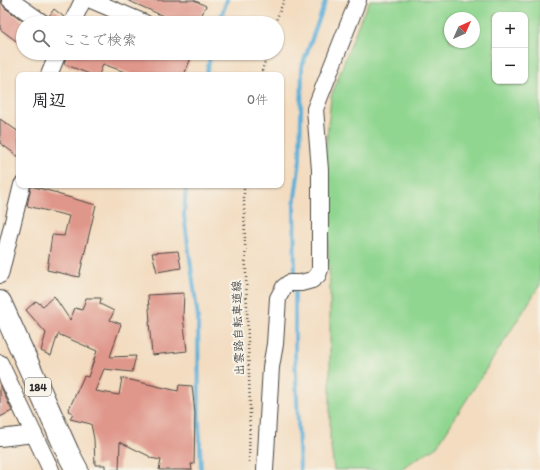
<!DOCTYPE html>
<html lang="ja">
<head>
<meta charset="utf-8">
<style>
  :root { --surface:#fff; --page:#f6f6f6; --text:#202124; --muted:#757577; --line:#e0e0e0 }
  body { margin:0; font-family:Itim,"Klee One",sans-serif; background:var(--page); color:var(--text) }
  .controls { position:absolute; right:12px; top:12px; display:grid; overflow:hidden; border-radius:8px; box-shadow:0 1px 3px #0004 }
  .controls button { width:36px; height:36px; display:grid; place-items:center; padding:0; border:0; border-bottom:1px solid var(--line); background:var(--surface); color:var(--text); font:20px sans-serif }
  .compass { position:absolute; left:444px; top:12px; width:36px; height:36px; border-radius:50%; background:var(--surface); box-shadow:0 1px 3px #0004; rotate:45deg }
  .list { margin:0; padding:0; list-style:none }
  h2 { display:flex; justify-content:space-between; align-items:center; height:52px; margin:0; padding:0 16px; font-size:17px }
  h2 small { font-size:13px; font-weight:400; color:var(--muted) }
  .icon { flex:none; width:22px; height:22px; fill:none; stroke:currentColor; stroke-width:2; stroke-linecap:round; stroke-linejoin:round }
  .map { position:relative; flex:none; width:540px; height:470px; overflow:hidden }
  .search { position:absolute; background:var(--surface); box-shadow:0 1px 3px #0004; left:16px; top:16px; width:268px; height:44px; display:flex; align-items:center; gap:10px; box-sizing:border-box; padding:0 14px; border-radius:22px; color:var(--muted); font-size:15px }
  .panel { position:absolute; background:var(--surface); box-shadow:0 1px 3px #0004; left:16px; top:72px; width:268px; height:116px; border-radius:8px }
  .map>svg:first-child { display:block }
  .green { fill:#90d690; stroke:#5e805e; fill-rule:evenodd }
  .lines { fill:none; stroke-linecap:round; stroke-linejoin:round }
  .stream { stroke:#5dafd8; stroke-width:4 }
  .building { fill:#e0978b }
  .minor-casing { stroke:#494641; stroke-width:18 }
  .highway-casing { stroke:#494641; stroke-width:24 }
  .path { stroke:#494641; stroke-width:2.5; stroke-dasharray:1 3; stroke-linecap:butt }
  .minor { stroke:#fff; stroke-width:16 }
  .highway { stroke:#fff; stroke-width:22 }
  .labels { text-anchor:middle; stroke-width:4; stroke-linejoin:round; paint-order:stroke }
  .shield { fill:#f7f3e8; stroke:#686764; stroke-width:1 }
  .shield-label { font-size:11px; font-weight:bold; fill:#2b2b2b }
  .street-label { font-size:12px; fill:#2b2b2b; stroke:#f7f3e8 }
</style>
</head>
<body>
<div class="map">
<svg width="540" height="470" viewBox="0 0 540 470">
  <rect width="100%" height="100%" fill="#f7f3e8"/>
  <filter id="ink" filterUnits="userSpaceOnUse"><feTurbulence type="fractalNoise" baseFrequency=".025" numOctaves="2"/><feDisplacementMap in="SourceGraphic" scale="8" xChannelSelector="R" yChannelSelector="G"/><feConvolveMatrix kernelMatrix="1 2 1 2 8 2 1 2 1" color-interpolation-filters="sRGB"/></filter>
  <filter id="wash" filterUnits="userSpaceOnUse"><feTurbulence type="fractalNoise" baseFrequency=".012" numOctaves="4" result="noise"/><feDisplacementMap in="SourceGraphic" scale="16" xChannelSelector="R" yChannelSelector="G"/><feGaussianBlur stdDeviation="0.9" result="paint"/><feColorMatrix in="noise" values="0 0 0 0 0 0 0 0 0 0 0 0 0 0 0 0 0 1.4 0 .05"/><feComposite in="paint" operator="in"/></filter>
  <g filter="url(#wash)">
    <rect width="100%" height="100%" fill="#f3dcc0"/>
    <path class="green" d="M 370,0 L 540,0 L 540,285 L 437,446 L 399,470 L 334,470 L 330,439 L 330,290 L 324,168 L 331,97 L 360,20 ZM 495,15 L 525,15 L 525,81 L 495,81 ZM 450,18 L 474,18 L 474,42 L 450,42 Z"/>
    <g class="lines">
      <path class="stream" d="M 219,23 L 227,0
        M 206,75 L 211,53
        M 186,185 L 184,215 L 198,318 L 199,423 L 201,470
        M 295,280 L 294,205 L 300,160 L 302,66 L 326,0
        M 295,287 L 295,354 L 300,470"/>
    </g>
    <g id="blocks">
      <path class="building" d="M 0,0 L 5,8 L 26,23 L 23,23 L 23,46 L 0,29 Z
        M 127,0 L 194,0 L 206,6 L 198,23 L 179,23 Z
        M 54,9 L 64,17 L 63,23 L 52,23 L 49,16 Z
        M 67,53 L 193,53 L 184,75 L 133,75 L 103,64 L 99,75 L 92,75 L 64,64 Z
        M 0,119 L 19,132 L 19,157 L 0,143 Z
        M 31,186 L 57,193 L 57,194 L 96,205 L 79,277 L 47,270 L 52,235 L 64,236 L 69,216 L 27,206 Z
        M 178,251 L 181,268 L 157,272 L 152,253 Z
        M 184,293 L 183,316 L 187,351 L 152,355 L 149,322 L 150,322 L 148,295 Z
        M 54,296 L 70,320 L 75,308 L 82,310 L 86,298 L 101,298 L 100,304 L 114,311 L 110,320 L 121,324 L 110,357 L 136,356 L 132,372 L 104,369 L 95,391 L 119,395 L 122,378 L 178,391 L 179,385 L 192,386 L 195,413 L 194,464 L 191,464 L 192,470 L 159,470 L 161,460 L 150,458 L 149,456 L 120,442 L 119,470 L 105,470 L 105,465 L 95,465 L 94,439 L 91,424 L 70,419 L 73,413 L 68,411 L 84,376 L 88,377 L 97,351 L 58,334 L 51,356 L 41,351 L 46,333 L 26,310 L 36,301 L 43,306 Z
        M 0,385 L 12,411 L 0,417 Z"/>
    </g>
  </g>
  <g filter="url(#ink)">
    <use href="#blocks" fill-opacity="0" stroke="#494641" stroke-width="1"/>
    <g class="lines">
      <defs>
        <path id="minor" d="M 10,0 L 43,23
          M 91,0 L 145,23
          M 72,23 L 83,0
          M 49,75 L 58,53
          M 0,275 L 22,185
          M 0,363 L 51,470
          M 0,438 L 34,434
          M 265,470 L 271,367 L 275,344 L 278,298 L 284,287 L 289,283 L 301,283 L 312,280 L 318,275 L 320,269 L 320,170 L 315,109 L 358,0"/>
        <path id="highway" d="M 0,302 L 68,453 L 77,470"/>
      </defs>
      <use href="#minor" class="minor-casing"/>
      <use href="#highway" class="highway-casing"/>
      <path class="path" d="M 275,23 L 284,0
        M 261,75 L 267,53
        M 244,185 L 244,207 L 250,409 L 249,464"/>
      <use href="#minor" class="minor"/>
      <use href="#highway" class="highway"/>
    </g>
  </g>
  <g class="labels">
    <rect class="shield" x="25" y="378" width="26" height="18" rx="3"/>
    <g class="shield-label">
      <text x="38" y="391">184</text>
    </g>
    <g class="street-label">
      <text transform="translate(238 328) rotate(-92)" y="4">出雲路自転車道線</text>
    </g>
  </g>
</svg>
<div class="controls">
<button>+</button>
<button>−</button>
</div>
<svg class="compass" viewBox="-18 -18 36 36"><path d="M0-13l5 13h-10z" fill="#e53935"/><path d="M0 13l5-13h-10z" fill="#757577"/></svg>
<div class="search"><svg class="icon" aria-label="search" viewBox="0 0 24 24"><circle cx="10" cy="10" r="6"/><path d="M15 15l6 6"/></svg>ここで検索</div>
<section class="panel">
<h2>周辺<small>0件</small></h2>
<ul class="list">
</ul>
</section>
</div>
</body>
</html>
